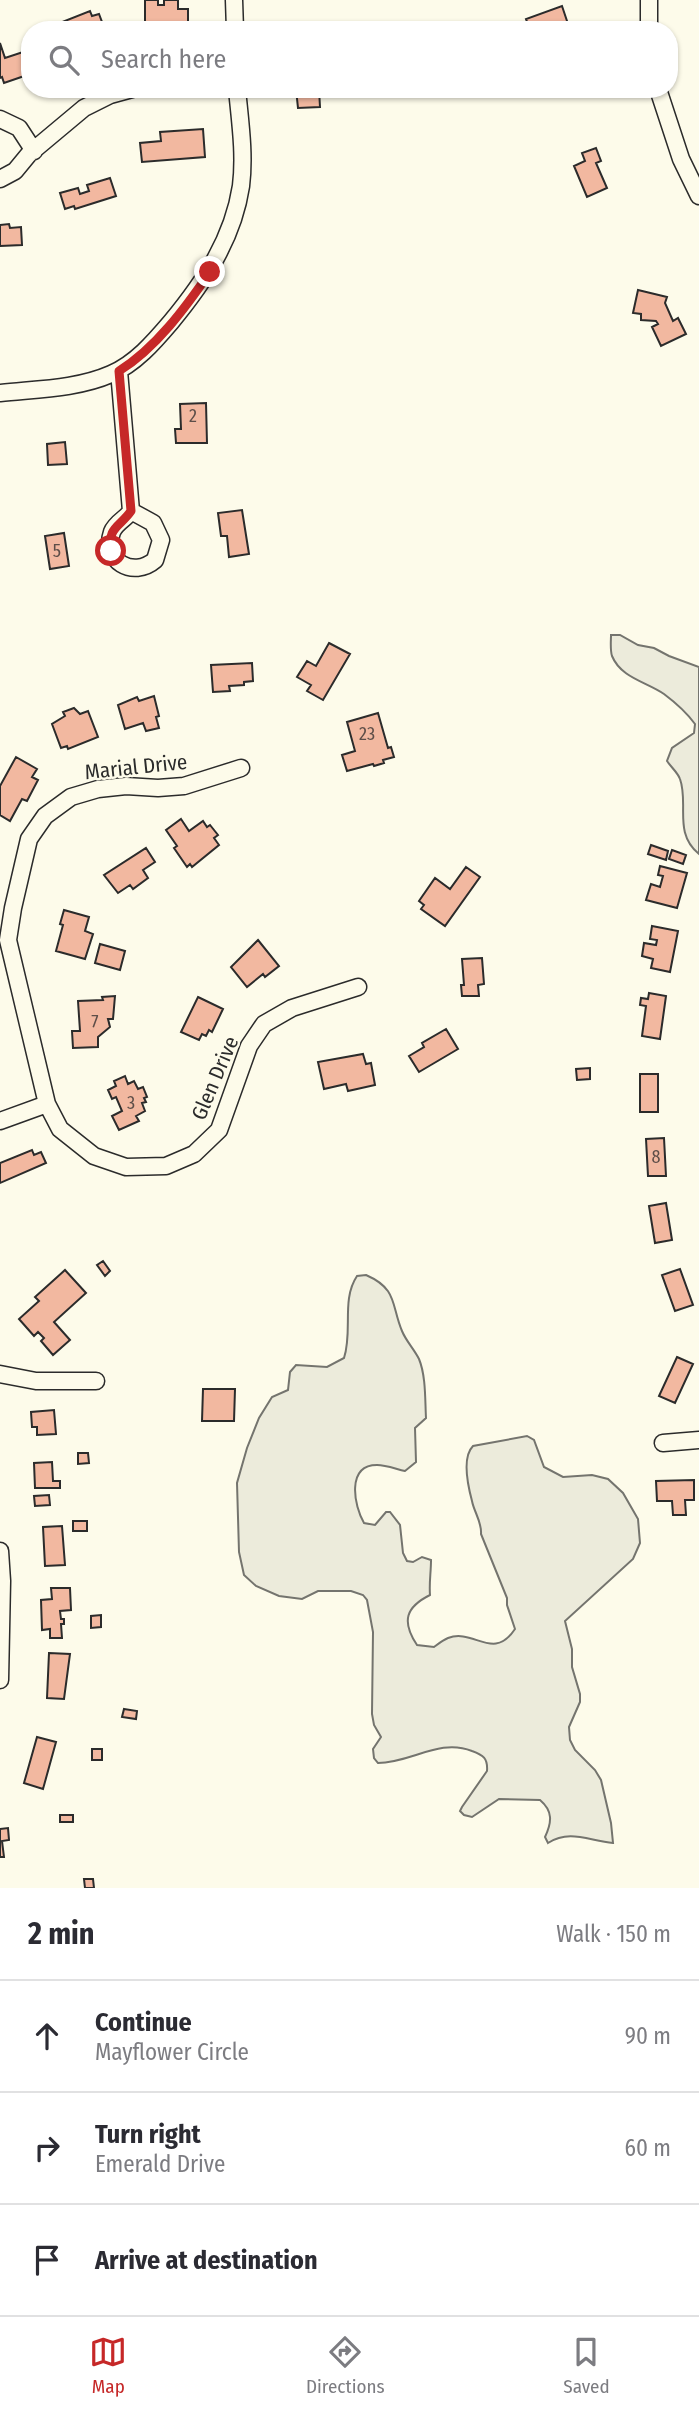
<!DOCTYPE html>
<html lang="en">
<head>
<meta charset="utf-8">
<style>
  :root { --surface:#fff; --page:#f2f2f3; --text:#2b2b33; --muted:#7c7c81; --line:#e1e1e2; --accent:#c62828 }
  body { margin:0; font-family:"Fira Sans Condensed",sans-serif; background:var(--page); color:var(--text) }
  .stop { position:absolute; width:21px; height:21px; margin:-16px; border:5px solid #c62828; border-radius:50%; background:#fff }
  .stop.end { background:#c62828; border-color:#fff; box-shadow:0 2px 7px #0008 }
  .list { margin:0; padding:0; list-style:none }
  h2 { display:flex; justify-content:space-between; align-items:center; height:91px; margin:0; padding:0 28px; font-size:30px }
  h2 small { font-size:23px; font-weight:400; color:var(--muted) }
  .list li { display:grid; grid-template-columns:46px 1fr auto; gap:21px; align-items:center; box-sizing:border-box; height:112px; padding:0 28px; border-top:2px solid var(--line) }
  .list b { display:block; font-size:26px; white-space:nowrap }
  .list p { margin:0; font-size:23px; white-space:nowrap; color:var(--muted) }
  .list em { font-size:23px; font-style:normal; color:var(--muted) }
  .icon { flex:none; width:38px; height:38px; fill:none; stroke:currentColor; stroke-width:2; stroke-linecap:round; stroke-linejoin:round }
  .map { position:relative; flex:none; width:699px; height:1888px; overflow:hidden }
  .search { position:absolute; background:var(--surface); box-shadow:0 2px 5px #0004; left:21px; right:21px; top:21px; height:77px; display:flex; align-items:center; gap:18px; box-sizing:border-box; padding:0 24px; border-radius:28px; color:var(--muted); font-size:26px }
  .sheet { height:427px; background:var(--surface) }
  nav { display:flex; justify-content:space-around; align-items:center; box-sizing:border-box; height:98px; border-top:2px solid var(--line); background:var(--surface); font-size:19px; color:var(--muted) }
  nav a { display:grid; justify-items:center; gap:4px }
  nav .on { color:var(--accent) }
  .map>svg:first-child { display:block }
  .green { fill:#ecebdb; stroke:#74746e; stroke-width:2 }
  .building { fill:#f2b8a0; stroke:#2b2b2b; stroke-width:2 }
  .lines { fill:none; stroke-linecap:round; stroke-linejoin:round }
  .minor-casing { stroke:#2b2b2b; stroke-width:19 }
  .minor { stroke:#fdfbea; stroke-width:16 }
  .route { stroke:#c62828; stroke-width:9 }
  .labels { text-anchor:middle; stroke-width:5; stroke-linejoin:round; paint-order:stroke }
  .number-label { font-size:18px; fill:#5d4e48 }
  .street-label { font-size:21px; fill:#2b2b2b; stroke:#fdfbea }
</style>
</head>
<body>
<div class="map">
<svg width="699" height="1888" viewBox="0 0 699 1888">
  <rect width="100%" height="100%" fill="#fdfbea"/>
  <path class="green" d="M 611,635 L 620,635 L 638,645 L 654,648 L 669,656 L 699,667 L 699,854 C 673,833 689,804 680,779 C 678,773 671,767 667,761 L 672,748 L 694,733 L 695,724 C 687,713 676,703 664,694 C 647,682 621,678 612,656 C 610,650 611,641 611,635 Z
    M 366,1275 C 398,1289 391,1305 402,1331 C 406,1341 414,1349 419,1359 C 426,1376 425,1400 426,1418 L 415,1428 L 416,1462 L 405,1471 C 396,1469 386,1465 377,1465 C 346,1465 354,1506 364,1523 L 375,1525 L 386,1512 L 390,1512 L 400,1525 L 403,1553 L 407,1561 L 413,1562 L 422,1557 L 431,1560 C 431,1573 429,1582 430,1595 C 406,1607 401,1621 417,1645 L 434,1647 C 438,1644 443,1640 448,1638 C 474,1628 493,1662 515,1629 L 507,1605 L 507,1598 L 481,1534 C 482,1522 474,1512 472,1501 C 468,1486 462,1457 473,1446 L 527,1436 L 534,1440 L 544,1467 L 563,1477 L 592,1475 L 608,1479 L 623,1493 L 638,1519 L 640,1543 L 633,1559 L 565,1621 L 572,1649 L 572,1667 L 580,1694 L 580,1702 L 569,1727 L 570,1740 L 575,1750 L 595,1770 L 601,1780 L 611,1823 L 613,1843 C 589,1841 570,1829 548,1843 L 545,1837 C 552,1822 553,1811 540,1800 L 499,1799 L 472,1817 L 464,1815 L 460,1811 L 462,1807 L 487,1771 C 488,1758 483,1755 472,1751 C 439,1738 411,1763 378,1763 L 374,1758 L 373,1749 L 381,1737 L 374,1725 L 372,1714 L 373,1632 L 367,1600 L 363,1595 L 351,1591 L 318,1591 L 302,1599 L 279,1596 L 256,1586 L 244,1575 L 239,1552 L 237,1483 L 247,1448 L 259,1418 L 272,1397 L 288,1390 L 290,1372 L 296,1365 L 327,1367 L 344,1358 C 353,1331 341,1300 357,1276 Z"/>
  <path class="building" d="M 145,0 L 158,0 L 158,5 L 164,5 L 164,0 L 178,0 L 178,9 L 188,9 L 188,25 L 145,26 Z
    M 562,6 L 570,30 L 522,30 L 529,27 L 526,19 Z
    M 90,11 L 92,16 L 99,14 L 105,30 L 59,30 L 57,24 Z
    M 0,43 L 5,58 L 23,52 L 30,74 L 4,83 L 2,77 L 0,78 Z
    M 296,89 L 319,89 L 320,107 L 298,108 Z
    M 203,129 L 205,157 L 142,162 L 140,143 L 161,141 L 160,132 Z
    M 596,148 L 601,161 L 596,163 L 607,188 L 587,197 L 574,166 L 585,161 L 582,153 Z
    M 110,178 L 116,196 L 75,209 L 74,206 L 65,209 L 60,193 L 78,188 L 80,194 L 89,191 L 87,185 Z
    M 9,224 L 10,228 L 21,227 L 22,245 L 0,246 L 0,225 Z
    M 638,290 L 667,297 L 665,303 L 673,321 L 678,318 L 686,334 L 661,346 L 652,327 L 658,324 L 656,321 L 641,320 L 641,314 L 633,313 Z
    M 206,403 L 207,443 L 176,443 L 175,429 L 181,429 L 180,404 Z
    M 65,442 L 67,464 L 48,465 L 47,444 Z
    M 242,510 L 249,554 L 229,557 L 227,536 L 221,536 L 218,513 Z
    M 64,533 L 69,566 L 50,569 L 45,536 Z
    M 329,643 L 350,654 L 323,700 L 307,691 L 311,685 L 297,677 L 307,661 L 316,666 Z
    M 252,663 L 253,681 L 244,682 L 244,685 L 229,686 L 230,691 L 213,692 L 211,665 Z
    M 154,696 L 159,716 L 156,717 L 159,728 L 146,731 L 143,723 L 125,729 L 118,705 L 137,697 L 139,701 Z
    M 74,708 L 80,714 L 88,711 L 98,737 L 68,749 L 67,746 L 61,748 L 52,724 L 65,716 L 63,712 Z
    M 378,713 L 388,748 L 391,747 L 394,757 L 383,760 L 384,763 L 374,766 L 373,764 L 347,771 L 342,755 L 355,751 L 347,722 Z
    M 16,757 L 37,769 L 32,777 L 38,780 L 27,801 L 22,799 L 10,821 L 0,815 L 0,786 Z
    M 181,819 L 189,831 L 203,821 L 207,827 L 210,825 L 218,835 L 214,838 L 219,845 L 192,867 L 190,864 L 187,867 L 174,848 L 177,846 L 166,830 Z
    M 651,845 L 668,851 L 666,860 L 648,854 Z
    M 146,848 L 155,862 L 143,870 L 148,878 L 133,889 L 130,885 L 118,893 L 104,875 Z
    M 672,850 L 686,855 L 683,864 L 669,859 Z
    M 660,866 L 687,873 L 677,908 L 646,900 L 651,884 L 660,887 L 663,876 L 658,875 Z
    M 466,867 L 480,877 L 445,926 L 421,909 L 424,905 L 419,901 L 435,878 L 450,889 Z
    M 64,910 L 89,917 L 85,931 L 93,934 L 85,959 L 56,951 L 63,925 L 60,924 Z
    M 652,926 L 678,931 L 670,972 L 651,968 L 653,959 L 642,956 L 644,943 L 656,945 L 657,940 L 650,939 Z
    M 258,940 L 279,966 L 265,977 L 263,974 L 247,987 L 231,967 Z
    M 100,944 L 125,951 L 120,970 L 95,963 Z
    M 482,958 L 484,984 L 478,985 L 479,996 L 462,996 L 461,985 L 464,985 L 462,959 Z
    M 649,993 L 666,996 L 660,1039 L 642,1036 L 646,1006 L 640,1005 L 641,998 L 648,999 Z
    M 115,996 L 113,1019 L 108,1019 L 110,1027 L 98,1037 L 98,1047 L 73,1048 L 72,1031 L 80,1031 L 78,1001 L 103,1000 L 102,997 Z
    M 198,997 L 223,1009 L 212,1032 L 209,1030 L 206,1036 L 202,1034 L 199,1040 L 181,1032 Z
    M 446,1029 L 458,1049 L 419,1072 L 409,1056 L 424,1047 L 422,1043 Z
    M 363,1054 L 366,1064 L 371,1063 L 375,1085 L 348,1091 L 346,1084 L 324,1089 L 318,1062 Z
    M 590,1068 L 590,1079 L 577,1080 L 576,1069 Z
    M 640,1074 L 658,1074 L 658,1112 L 640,1112 Z
    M 125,1076 L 128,1084 L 134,1081 L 138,1089 L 143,1087 L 147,1097 L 144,1098 L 146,1102 L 142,1103 L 145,1111 L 136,1116 L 139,1121 L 119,1130 L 112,1116 L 122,1111 L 116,1097 L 112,1099 L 108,1090 L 116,1086 L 114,1081 Z
    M 664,1138 L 666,1176 L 648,1176 L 646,1139 Z
    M 32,1150 L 34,1155 L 41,1152 L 46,1163 L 0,1183 L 0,1163 Z
    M 666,1203 L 672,1240 L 655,1243 L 649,1206 Z
    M 103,1261 L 110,1271 L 105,1276 L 97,1265 Z
    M 680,1269 L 693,1305 L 675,1311 L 662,1275 Z
    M 65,1270 L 86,1293 L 54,1322 L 70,1340 L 53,1355 L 41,1341 L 44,1338 L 38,1332 L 34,1336 L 19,1319 L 39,1301 L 35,1297 Z
    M 677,1357 L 693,1364 L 675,1403 L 659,1396 Z
    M 203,1389 L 235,1389 L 234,1421 L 202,1421 Z
    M 54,1410 L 56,1434 L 37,1435 L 37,1427 L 32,1427 L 31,1412 Z
    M 78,1453 L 88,1453 L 89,1463 L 78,1464 Z
    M 52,1462 L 53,1481 L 60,1481 L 60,1488 L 35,1488 L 34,1463 Z
    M 694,1480 L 694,1500 L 685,1500 L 686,1515 L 673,1515 L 672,1501 L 657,1501 L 656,1481 Z
    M 49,1495 L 50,1505 L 35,1506 L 34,1496 Z
    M 73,1521 L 87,1521 L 87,1531 L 73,1531 Z
    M 62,1526 L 65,1565 L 45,1566 L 43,1527 Z
    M 51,1588 L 70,1588 L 71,1610 L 60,1611 L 61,1619 L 64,1619 L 64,1624 L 61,1624 L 62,1638 L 50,1638 L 50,1629 L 42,1630 L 41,1600 L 52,1599 Z
    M 101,1615 L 101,1627 L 91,1628 L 91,1616 Z
    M 49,1653 L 70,1654 L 64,1699 L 47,1698 Z
    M 124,1709 L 137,1711 L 136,1719 L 122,1717 Z
    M 37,1737 L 56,1742 L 43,1789 L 24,1783 Z
    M 92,1749 L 102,1749 L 102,1760 L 92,1760 Z
    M 60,1815 L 73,1815 L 73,1822 L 60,1822 Z
    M 8,1828 L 9,1840 L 2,1841 L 4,1857 L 0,1857 L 0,1829 Z
    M 84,1879 L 93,1879 L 94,1888 L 85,1888 Z"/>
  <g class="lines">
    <defs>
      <path id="minor" d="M 234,0 L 235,30
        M 649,30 L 649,0
        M 658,89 L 681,159 L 699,196
        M 0,119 L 19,128 L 34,151
        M 0,179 L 15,171 L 29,154 L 84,108 L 110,95 L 132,89
        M 119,371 L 131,511 L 153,523 L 161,540 L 155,560 C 133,579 102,561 112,532 C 116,522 126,519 131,511
        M 0,393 C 36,389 77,389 111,374 C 135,364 154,342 171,322 C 204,282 233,239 241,186 C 245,154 240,121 237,89
        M 241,768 L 184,786 L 158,788 L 126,786 L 98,789 L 71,797 L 45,816 L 29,839 L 13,908 L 8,940 L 47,1104 L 60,1129 L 94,1156 L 126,1167 L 166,1166 L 194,1154 L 219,1130 L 249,1046 L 264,1024 L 292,1008 L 358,987
        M 0,1121 L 47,1104
        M 0,1374 L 36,1381 L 96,1381
        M 663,1443 L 699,1440
        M 0,1551 L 2,1581 L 0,1680"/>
    </defs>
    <use href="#minor" class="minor-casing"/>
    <use href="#minor" class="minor"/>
  </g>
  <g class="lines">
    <path class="route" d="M 111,551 C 107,527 120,527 131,511 L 119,371 C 156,348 186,307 210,272"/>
  </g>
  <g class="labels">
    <g class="number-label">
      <text x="193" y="422">2</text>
      <text x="57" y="557">5</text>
      <text x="367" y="740">23</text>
      <text x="95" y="1028">7</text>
      <text x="131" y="1109">3</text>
      <text x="656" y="1163">8</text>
    </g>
    <g class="street-label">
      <text transform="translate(136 767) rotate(-6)" y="7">Marial Drive</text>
      <text transform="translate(215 1078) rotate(-67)" y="7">Glen Drive</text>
    </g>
  </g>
</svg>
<div class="stop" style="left:111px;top:551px"></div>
<div class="stop end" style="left:210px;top:272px"></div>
<div class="search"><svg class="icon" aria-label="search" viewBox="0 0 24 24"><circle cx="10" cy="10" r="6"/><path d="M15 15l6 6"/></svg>Search here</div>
</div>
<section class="sheet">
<h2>2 min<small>Walk · 150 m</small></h2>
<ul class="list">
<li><svg class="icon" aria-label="ahead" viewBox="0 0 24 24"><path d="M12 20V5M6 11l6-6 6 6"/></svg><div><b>Continue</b><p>Mayflower Circle</p></div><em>90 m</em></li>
<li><svg class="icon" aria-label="right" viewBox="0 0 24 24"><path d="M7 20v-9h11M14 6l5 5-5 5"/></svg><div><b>Turn right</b><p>Emerald Drive</p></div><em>60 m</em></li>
<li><svg class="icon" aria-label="arrive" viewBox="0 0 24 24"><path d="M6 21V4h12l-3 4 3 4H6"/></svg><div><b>Arrive at destination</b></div></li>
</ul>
</section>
<nav>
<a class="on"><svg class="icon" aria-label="map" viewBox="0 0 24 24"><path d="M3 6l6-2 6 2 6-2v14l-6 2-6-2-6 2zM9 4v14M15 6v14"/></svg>Map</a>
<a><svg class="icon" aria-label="directions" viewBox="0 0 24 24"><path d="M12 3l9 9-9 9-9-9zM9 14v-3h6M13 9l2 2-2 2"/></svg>Directions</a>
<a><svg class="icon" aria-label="saved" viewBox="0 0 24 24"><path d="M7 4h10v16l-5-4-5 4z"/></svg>Saved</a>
</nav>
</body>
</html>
